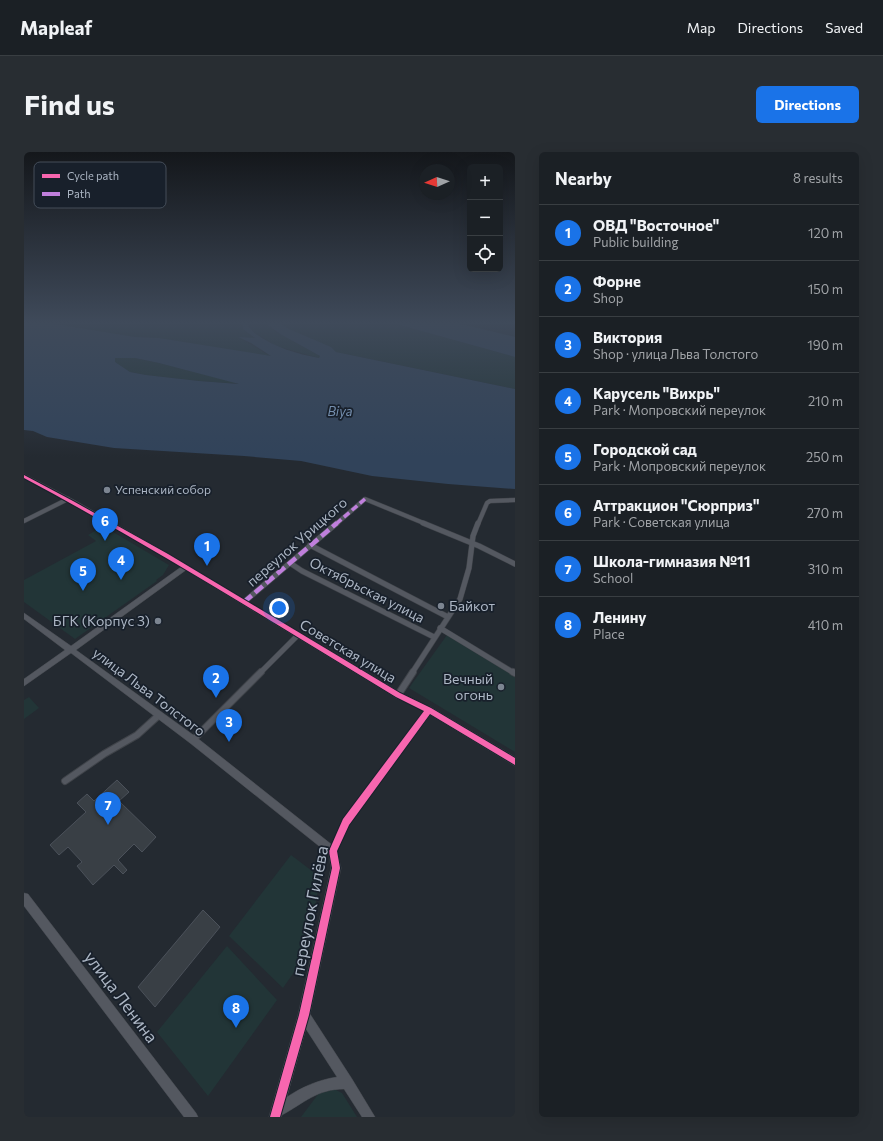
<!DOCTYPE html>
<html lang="en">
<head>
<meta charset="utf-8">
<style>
  :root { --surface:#1b2025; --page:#282d32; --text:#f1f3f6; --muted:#a0a3a7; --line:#393e42; --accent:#1a73e8 }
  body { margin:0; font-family:Commissioner,sans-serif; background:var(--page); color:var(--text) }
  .controls { position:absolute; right:12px; top:12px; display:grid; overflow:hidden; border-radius:6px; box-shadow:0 4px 16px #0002 }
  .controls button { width:36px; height:36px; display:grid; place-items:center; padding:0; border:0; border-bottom:1px solid var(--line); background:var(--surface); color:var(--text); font:20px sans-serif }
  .compass { position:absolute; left:395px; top:12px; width:36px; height:36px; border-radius:50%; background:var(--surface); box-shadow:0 4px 16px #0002; rotate:267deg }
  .you { position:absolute; left:255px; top:456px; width:14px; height:14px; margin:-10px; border:3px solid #fff; border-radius:50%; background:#1a73e8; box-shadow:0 0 0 6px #1a73e833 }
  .badge { display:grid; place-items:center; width:26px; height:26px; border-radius:50%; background:var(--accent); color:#fff; font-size:13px; font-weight:700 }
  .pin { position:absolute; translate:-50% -33px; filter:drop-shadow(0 1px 2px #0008) }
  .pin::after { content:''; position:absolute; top:21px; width:14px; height:12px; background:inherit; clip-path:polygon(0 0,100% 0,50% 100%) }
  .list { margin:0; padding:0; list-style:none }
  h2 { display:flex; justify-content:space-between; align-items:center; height:52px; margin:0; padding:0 16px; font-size:17px }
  h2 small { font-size:13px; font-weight:400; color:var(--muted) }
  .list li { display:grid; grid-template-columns:26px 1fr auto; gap:12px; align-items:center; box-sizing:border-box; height:56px; padding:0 16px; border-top:1px solid var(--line) }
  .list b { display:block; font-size:15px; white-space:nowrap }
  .list p { margin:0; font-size:13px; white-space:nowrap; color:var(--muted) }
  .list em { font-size:13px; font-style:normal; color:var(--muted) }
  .icon { flex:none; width:22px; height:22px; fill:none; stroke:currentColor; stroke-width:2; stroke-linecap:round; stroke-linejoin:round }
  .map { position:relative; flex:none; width:491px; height:965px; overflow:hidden; border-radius:6px }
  header { display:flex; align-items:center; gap:24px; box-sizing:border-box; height:56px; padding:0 20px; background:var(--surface); border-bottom:1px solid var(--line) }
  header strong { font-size:19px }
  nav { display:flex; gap:22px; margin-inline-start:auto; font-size:14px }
  .intro { display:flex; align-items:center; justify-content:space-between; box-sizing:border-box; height:96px; padding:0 24px }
  h1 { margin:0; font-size:28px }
  .button { padding:10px 18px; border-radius:6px; background:var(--accent); color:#fff; font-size:14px; font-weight:700 }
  main { display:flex; gap:24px; padding:0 24px }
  aside { flex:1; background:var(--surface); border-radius:6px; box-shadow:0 4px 16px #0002 }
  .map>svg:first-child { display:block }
  .green { fill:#223537 }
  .water { fill:#31435a; fill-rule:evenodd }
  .building { fill:#393f45; stroke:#4b515a }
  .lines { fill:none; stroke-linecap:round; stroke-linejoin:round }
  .minor-far2-casing { stroke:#40444a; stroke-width:5 }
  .minor-far1-casing { stroke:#40444a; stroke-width:6 }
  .minor-casing { stroke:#40444a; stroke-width:8 }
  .tertiary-casing { stroke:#40444a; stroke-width:1 }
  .minor-far2 { stroke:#545860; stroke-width:4 }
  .minor-far1 { stroke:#545860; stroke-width:5 }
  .minor { stroke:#545860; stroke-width:6 }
  .tertiary { fill:#545860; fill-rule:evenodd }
  .quiet-far1 { stroke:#c07fdc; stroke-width:3.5; stroke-dasharray:7 3.5; stroke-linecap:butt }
  .quiet { stroke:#c07fdc; stroke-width:4.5; stroke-dasharray:10 4.5; stroke-linecap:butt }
  .cycleway-casing { stroke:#18202b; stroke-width:2 }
  .cycleway { fill:#f766af; fill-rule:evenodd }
  .poi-dot { fill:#7c8591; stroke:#18202b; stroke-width:1.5 }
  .labels { text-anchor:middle; stroke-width:3.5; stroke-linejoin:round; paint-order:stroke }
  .far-poi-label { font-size:12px; fill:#acb6c4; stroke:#18202b; text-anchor:start }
  .far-water-label { font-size:13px; font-style:italic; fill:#748ead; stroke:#18202b }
  .street-label { font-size:14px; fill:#acb6c4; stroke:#18202b }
  .poi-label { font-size:14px; fill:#acb6c4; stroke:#18202b; text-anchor:end }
  .near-street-label { font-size:17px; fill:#acb6c4; stroke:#18202b }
  .key { fill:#18202b; stroke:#444d59; stroke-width:1 }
  .key-label { font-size:11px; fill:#acb6c4 }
</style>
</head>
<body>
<header>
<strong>Mapleaf</strong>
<nav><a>Map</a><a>Directions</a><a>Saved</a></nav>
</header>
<div class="intro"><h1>Find us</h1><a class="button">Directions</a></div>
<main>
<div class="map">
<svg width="491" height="965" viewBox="0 0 491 965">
  <rect width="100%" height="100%" fill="#242a31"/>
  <path class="green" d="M 19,170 L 191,170 C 201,174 207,167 219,173 L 219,177 L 231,186 L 216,186 L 248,205 L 135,186 L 111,185 Z
    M 218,170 L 239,170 L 249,178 L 296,204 L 295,206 L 252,194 L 230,180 L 225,172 Z
    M 254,170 L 365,170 L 491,205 L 491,237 L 312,200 L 306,195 L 265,177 Z
    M 91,206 L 111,206 L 135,211 L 218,232 L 175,229 L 122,223 L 106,220 L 90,210 Z
    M 79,374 L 145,413 L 139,423 L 132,428 L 133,429 L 51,487 L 0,450 L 0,428 L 72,389 L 64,383 Z
    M 423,483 L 491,524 L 491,600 L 385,536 Z
    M 5,545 L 15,556 L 0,567 L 0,548 Z
    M 267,703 L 296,725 L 284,800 L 259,836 L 205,784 Z
    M 203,794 L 253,848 L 184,944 L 133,880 Z
    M 306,935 L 318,941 L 333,965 L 277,965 L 295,941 Z"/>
  <path class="water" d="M 0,170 L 19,170 L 111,185 L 135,186 L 247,204 L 227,191 L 214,185 L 231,186 L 219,177 L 219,173 L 212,170 C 227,170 223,175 232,182 C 250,195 273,202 295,206 L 296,204 L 258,183 L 239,170 L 254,170 L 265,177 L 307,195 L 312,200 L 491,237 L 491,337 L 424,332 L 348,324 L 277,309 L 220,304 L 90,296 L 23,285 L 9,279 L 0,278 ZM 91,206 L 111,206 L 135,211 L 215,232 L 175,229 L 122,223 L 106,220 L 91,210 Z
    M 365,170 L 429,170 L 491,185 L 491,205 Z"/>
  <path class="building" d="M 93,628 L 105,640 L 95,649 L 132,685 L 118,700 L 110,692 L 94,708 L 103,718 L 99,722 L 90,713 L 69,733 L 53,714 L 58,710 L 44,695 L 35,703 L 26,693 L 62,660 L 53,651 L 63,642 L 70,649 Z
    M 179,758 L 196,775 L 131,855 L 114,835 Z"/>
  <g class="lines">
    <defs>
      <path id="minor-far2" d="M 0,369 L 44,347
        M 312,372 L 341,347 L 402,372
        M 454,372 L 463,351 L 466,349 L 491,348"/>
      <path id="minor-far1" d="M 399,371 L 455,394 L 491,412
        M 286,393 L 424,465
        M 266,411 L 278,419 L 410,485
        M 220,450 L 313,371
        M 416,476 L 490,521
        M 236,521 L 274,483
        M 388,521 L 436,447 L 445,416 L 449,384 L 454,371"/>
      <path id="minor" d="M 489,520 L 491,521
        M 374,543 L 389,520
        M 169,588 L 237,520
        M 41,629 L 80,602 L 113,583 L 135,563
        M 309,699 L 322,670 L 405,558"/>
      <path id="tertiary" d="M 0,322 L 50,348 L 144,402 L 377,541 L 408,556 L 491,605 L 491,614 L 402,560 L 371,545 L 162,418 L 52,498 L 172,585 L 312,696 L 317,716 L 286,862 L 328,927 L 351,965 L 338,965 L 320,937 C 293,937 280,951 258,963 L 257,965 L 245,965 L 274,863 L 307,716 L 305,702 L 166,591 L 47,501 L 0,534 L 0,527 L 41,498 L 0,467 L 0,461 L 47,494 L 157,415 L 93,377 L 0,326 ZM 282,877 L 313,925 C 294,928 278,935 263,945 Z
        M 0,741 L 4,742 L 172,961 L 174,965 L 160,965 L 0,754 Z"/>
    </defs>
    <use href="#minor-far2" class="minor-far2-casing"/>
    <use href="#minor-far1" class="minor-far1-casing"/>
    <use href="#minor" class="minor-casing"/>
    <use href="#tertiary" class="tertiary-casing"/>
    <use href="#minor-far2" class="minor-far2"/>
    <use href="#minor-far1" class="minor-far1"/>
    <use href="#minor" class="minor"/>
    <use href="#tertiary" class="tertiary"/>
    <path class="quiet-far1" d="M 312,372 L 341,347"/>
    <path class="quiet" d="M 220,450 L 313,371"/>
    <defs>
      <path id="cycleway" d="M 0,323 L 49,349 L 144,402 L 376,541 L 407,556 L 491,606 L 491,613 L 406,562 L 325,673 L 313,699 L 316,716 L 285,863 L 256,965 L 246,965 L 275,863 L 308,716 L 305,699 L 319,667 L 400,559 L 372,545 C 249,470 127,394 0,326 Z"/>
    </defs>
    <use href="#cycleway" class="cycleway-casing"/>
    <use href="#cycleway" class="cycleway"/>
  </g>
  <linearGradient id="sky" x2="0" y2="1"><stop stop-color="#14171b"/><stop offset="0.56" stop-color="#3f4a5a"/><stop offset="1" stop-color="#3f4a5a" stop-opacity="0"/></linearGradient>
  <rect width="491" height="305" fill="url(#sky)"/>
  <g class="poi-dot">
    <circle cx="83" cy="338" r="4"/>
    <circle cx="417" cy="454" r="4"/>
    <circle cx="134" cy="469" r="4"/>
    <circle cx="477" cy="535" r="4"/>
  </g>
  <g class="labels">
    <g class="far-poi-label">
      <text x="91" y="342">Успенский собор</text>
    </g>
    <g class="far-water-label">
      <text x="316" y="264">Biya</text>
    </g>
    <g class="street-label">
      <text transform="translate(273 390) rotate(-41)" y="5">переулок Урицкого</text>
      <text transform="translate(343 438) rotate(27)" y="5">Октябрьская улица</text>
      <text transform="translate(324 499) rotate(31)" y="5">Советская улица</text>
      <text transform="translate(125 540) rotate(37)" y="5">улица Льва Толстого</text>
    </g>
    <g class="poi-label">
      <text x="425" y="459" text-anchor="start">Байкот</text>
      <text x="126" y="474">БГК (Корпус 3)</text>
      <text x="469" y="532">Вечный<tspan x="469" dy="16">огонь</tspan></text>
    </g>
    <g class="near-street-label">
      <text transform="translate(286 759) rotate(-79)" y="6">переулок Гилёва</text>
      <text transform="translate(97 845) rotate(53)" y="6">улица Ленина</text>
    </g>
  </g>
  <rect x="10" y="10" width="132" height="46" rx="6" class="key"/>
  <rect x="18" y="22" width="18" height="4" fill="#f766af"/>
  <rect x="18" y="40" width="18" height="4" fill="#c07fdc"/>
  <g class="key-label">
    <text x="43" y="28">Cycle path</text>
    <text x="43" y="46">Path</text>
  </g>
</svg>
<div class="controls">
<button>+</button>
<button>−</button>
<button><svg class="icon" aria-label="locate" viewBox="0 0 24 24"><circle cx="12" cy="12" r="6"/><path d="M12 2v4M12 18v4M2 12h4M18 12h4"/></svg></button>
</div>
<svg class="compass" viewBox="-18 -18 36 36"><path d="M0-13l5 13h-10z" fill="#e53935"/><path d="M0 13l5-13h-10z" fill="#a0a3a7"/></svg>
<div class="you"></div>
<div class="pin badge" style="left:183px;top:414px">1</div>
<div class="pin badge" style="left:192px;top:546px">2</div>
<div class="pin badge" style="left:205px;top:590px">3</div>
<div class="pin badge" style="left:97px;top:428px">4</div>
<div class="pin badge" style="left:59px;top:439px">5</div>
<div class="pin badge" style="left:81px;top:389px">6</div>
<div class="pin badge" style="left:84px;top:673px">7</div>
<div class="pin badge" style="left:212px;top:876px">8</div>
</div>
<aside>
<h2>Nearby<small>8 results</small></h2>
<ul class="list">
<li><span class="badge">1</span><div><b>ОВД &quot;Восточное&quot;</b><p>Public building</p></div><em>120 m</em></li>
<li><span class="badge">2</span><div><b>Форне</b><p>Shop</p></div><em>150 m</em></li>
<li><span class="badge">3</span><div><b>Виктория</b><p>Shop · улица Льва Толстого</p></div><em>190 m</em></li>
<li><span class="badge">4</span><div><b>Карусель &quot;Вихрь&quot;</b><p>Park · Мопровский переулок</p></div><em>210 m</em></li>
<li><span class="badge">5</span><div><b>Городской сад</b><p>Park · Мопровский переулок</p></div><em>250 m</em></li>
<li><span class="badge">6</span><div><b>Аттракцион &quot;Сюрприз&quot;</b><p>Park · Советская улица</p></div><em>270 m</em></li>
<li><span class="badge">7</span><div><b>Школа-гимназия №11</b><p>School</p></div><em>310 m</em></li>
<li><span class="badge">8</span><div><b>Ленину</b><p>Place</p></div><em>410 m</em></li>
</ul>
</aside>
</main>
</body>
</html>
